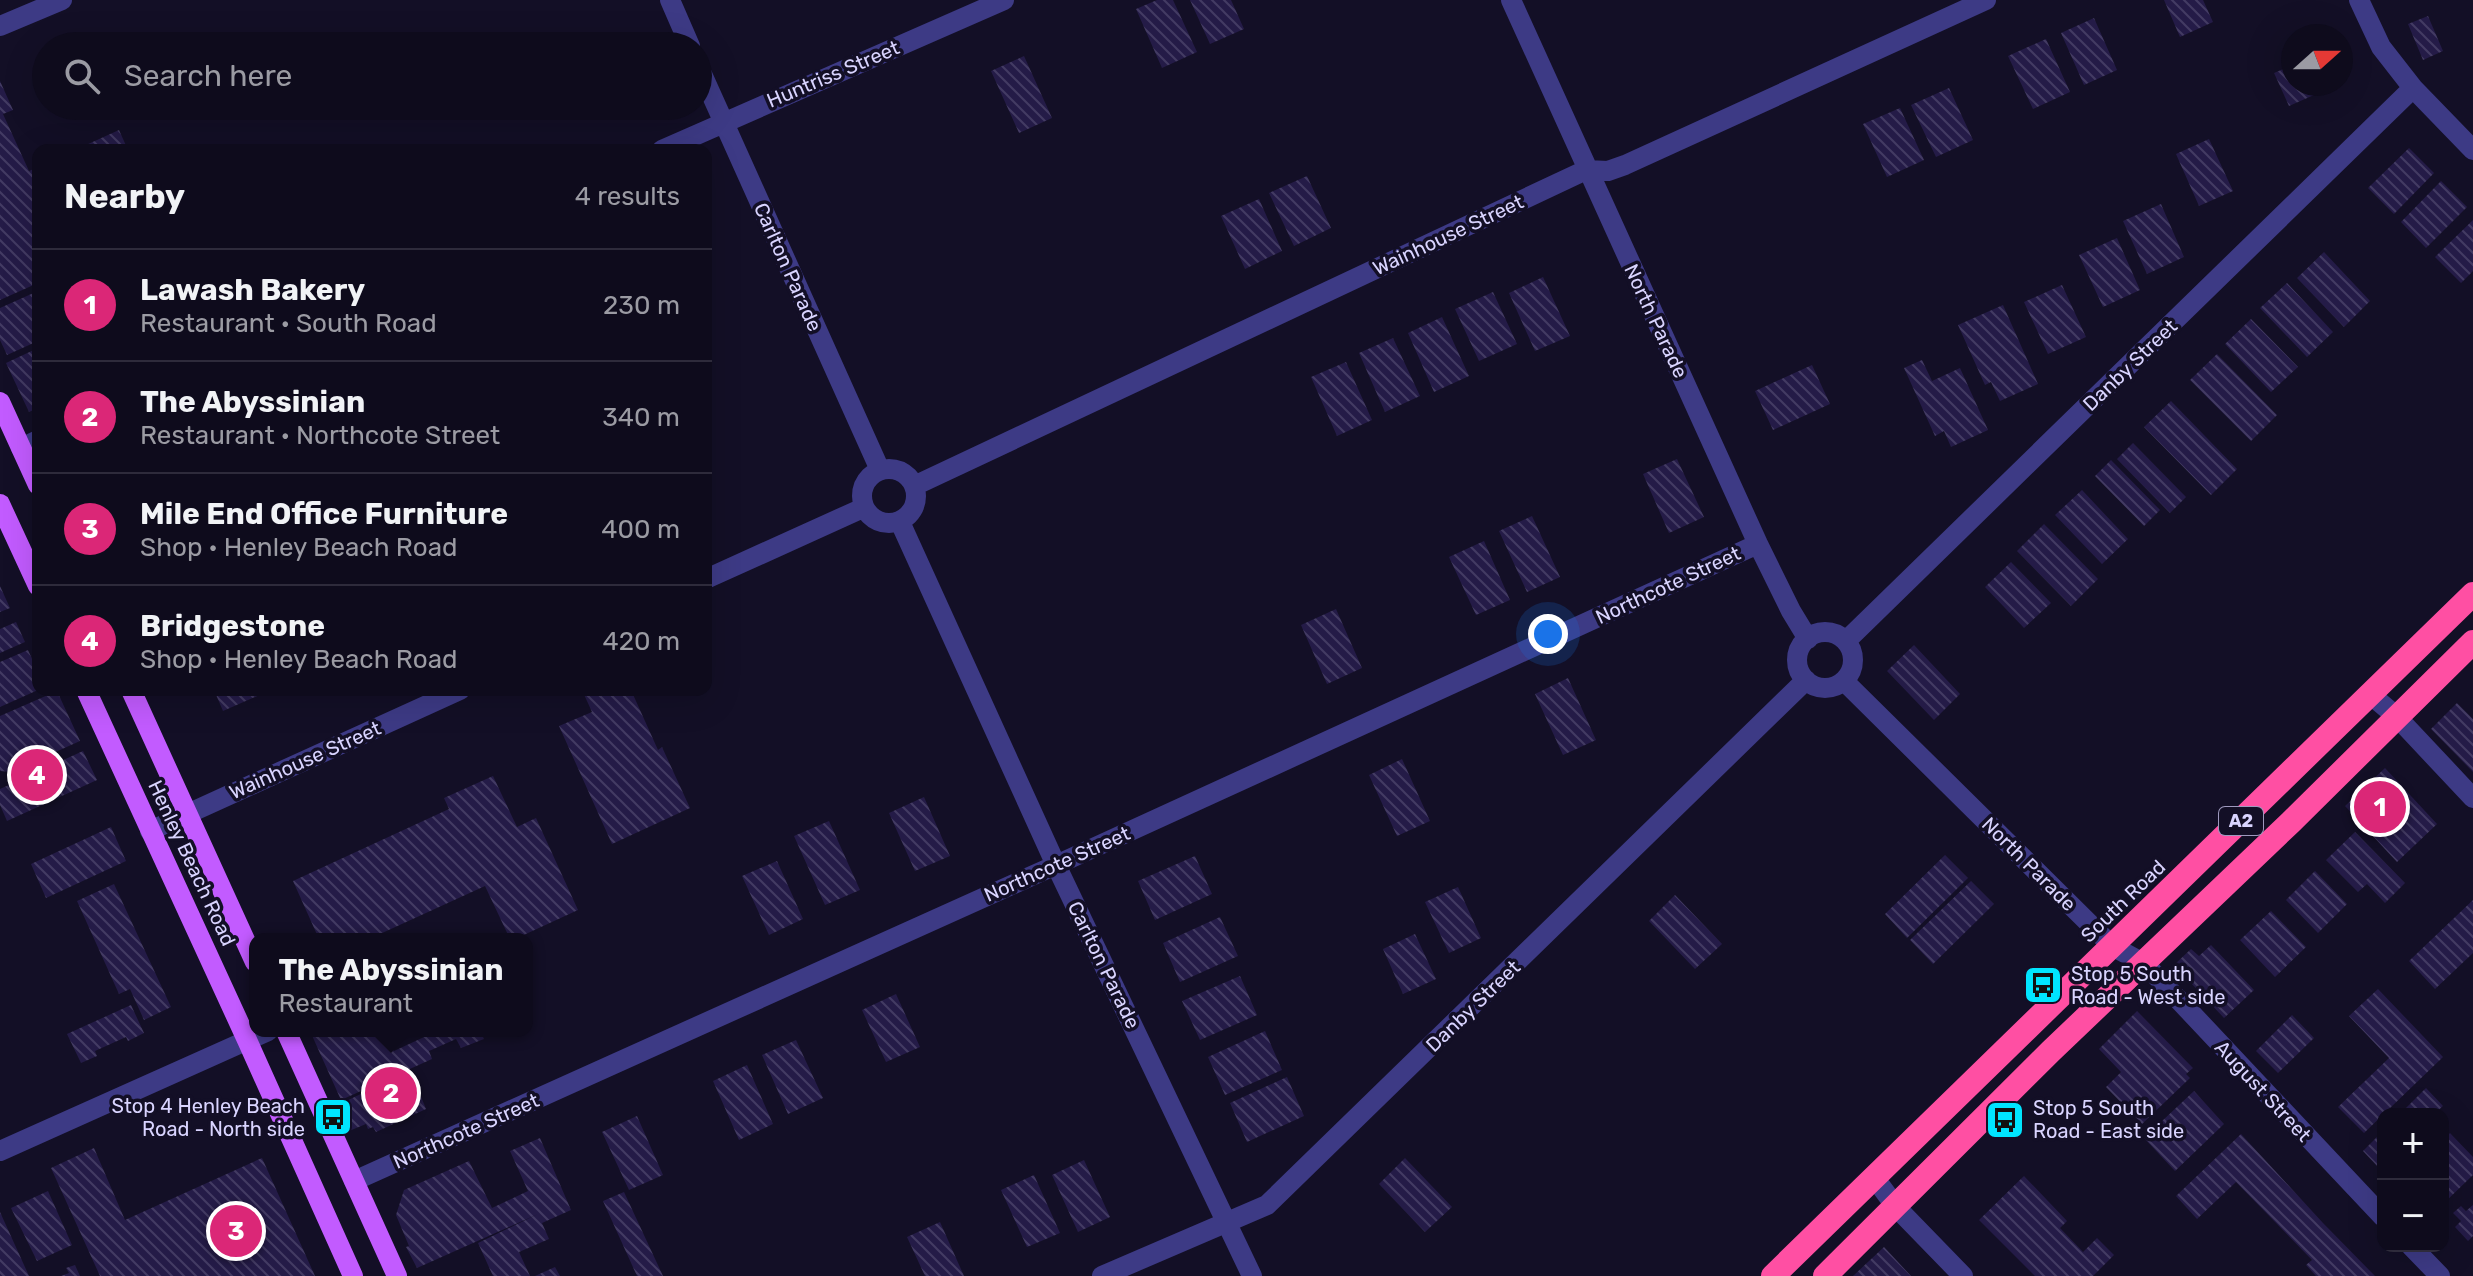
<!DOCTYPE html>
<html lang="en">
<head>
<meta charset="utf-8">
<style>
  :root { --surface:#0e0b1c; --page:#171425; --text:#f1f3f6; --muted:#9b9ba3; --line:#2e2b3b; --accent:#db2777 }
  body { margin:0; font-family:Rubik,sans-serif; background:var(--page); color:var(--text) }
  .controls { position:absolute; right:24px; bottom:24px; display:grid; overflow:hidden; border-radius:16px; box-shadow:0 8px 32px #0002 }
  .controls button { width:72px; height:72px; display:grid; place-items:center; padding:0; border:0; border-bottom:2px solid var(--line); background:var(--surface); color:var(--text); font:40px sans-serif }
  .compass { position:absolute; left:2281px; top:24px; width:72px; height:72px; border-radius:50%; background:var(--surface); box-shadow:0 8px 32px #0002; rotate:69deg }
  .you { position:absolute; left:1548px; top:634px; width:28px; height:28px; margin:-20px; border:6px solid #fff; border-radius:50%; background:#1a73e8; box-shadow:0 0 0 12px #1a73e833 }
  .badge { display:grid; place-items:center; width:52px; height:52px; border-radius:50%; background:var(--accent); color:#fff; font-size:26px; font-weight:700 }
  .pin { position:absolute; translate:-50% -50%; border:4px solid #fff; box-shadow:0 2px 8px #0006 }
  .popup { position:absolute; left:249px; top:933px; width:284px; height:104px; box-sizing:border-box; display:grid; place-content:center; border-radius:16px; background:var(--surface); filter:drop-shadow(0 2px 6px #0005); font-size:26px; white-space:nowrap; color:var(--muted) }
  .popup b { font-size:30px; color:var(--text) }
  .popup::after { content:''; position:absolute; left:50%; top:100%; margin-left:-16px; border:16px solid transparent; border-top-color:var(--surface) }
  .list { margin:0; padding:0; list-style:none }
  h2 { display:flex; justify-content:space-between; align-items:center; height:104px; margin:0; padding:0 32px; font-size:34px }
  h2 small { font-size:26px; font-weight:400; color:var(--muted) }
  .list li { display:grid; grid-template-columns:52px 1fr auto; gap:24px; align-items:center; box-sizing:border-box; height:112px; padding:0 32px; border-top:2px solid var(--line) }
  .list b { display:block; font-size:30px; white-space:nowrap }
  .list p { margin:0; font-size:26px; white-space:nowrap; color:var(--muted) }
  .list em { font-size:26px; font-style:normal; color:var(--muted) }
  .icon { flex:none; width:44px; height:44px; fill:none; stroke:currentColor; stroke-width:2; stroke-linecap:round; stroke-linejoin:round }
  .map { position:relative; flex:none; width:2473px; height:1276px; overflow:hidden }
  .search { position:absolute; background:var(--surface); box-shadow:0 8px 32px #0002; left:32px; top:32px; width:680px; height:88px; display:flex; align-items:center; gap:20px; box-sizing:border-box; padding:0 28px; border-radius:44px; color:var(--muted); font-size:30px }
  .panel { position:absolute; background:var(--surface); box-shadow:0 8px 32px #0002; left:32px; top:144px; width:680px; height:552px; border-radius:16px }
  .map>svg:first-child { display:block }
  .building { fill:url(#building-back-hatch) }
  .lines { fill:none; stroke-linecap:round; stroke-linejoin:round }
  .minor { stroke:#3d3a85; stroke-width:20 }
  .major { stroke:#c25bff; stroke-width:20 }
  .highway { stroke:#ff4fa3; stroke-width:24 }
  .labels { text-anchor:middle; stroke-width:7; stroke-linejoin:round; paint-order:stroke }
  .shield { fill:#130f26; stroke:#9e99be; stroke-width:2 }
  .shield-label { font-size:18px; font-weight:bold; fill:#d9d4ff }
  .street-label { font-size:20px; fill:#d9d4ff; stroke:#130f26 }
  .poi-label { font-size:20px; fill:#d9d4ff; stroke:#130f26; text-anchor:start }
</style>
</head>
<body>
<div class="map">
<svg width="2473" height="1276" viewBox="0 0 2473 1276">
  <defs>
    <pattern id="building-back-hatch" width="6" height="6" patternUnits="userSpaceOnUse" patternTransform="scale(2)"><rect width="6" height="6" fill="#241b47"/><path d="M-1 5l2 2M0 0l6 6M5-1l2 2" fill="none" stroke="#433b63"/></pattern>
  </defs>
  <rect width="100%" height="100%" fill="#130f26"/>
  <path class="building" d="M 1157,0 L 1173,0 L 1197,52 L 1162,68 L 1136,9 Z
    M 1190,0 L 1231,0 L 1244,29 L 1210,44 Z
    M 2164,0 L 2203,0 L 2213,22 L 2180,37 Z
    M 2428,16 L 2443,51 L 2423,60 L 2408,24 Z
    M 2094,18 L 2117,70 L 2084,85 L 2061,33 Z
    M 2046,39 L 2070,92 L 2033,109 L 2008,56 Z
    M 1024,56 L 1052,118 L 1019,133 L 991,71 Z
    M 2293,65 L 2293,84 L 2339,84 L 2289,106 L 2274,73 Z
    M 0,81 L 13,110 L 3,114 L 29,171 L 38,167 L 38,283 L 0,300 Z
    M 1949,88 L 1973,140 L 1936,157 L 1911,105 Z
    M 1900,108 L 1924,160 L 1887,177 L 1863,124 Z
    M 119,130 L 128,150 L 75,150 Z
    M 2209,139 L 2233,191 L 2199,206 L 2176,154 Z
    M 2409,148 L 2434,173 L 2394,214 L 2368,188 Z
    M 1307,176 L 1331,228 L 1294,246 L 1269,193 Z
    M 2441,181 L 2467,207 L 2426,248 L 2401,222 Z
    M 1259,199 L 1282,251 L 1245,269 L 1221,216 Z
    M 2161,204 L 2184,257 L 2147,274 L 2123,221 Z
    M 2473,220 L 2473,271 L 2461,283 L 2435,257 Z
    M 2117,238 L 2140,290 L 2103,307 L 2079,255 Z
    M 2324,252 L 2370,301 L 2344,327 L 2297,278 Z
    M 1543,277 L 1570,336 L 1535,351 L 1509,293 Z
    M 2287,283 L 2333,332 L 2307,357 L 2260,308 Z
    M 2062,285 L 2086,337 L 2048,354 L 2024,302 Z
    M 38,291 L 38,341 L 7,355 L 0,340 L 0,308 Z
    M 1493,292 L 1517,344 L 1479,361 L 1455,309 Z
    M 2003,305 L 2038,384 L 2000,401 L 1991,382 L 1985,385 L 1958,325 Z
    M 1442,317 L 1469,376 L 1434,392 L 1408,333 Z
    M 2251,319 L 2298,367 L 2271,392 L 2225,344 Z
    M 1393,338 L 1420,396 L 1385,412 L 1359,353 Z
    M 38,348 L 38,408 L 29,412 L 6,363 Z
    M 2217,354 L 2277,415 L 2251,441 L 2190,380 Z
    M 1922,360 L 1932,381 L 1960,368 L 1988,430 L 1951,447 L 1944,431 L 1935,436 L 1904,368 Z
    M 1346,362 L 1372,420 L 1337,436 L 1311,377 Z
    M 1812,365 L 1830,404 L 1773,430 L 1755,391 Z
    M 2171,401 L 2237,469 L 2211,495 L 2144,427 Z
    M 2133,443 L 2186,497 L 2170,513 L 2117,459 Z
    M 1677,459 L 1704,517 L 1669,533 L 1643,474 Z
    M 2111,460 L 2160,510 L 2144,526 L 2095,476 Z
    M 2082,490 L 2128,539 L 2102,564 L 2055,515 Z
    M 1532,516 L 1560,577 L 1527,592 L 1499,531 Z
    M 2044,524 L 2098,579 L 2071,606 L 2017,551 Z
    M 1484,541 L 1510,600 L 1476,615 L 1449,557 Z
    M 2011,562 L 2051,603 L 2024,628 L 1985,587 Z
    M 0,586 L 10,608 L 0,612 Z
    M 1336,609 L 1362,668 L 1327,684 L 1301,625 Z
    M 16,622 L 25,642 L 0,653 L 0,629 Z
    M 1914,645 L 1960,694 L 1934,720 L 1887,671 Z
    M 28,650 L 38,672 L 38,690 L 0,707 L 0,662 Z
    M 1568,678 L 1596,740 L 1563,755 L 1535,694 Z
    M 214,690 L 271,690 L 223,711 Z
    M 582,690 L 631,690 L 658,750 L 662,747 L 690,808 L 612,844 L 559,726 L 592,712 Z
    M 57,691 L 80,741 L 11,772 L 0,771 L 0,716 Z
    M 2457,703 L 2473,719 L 2473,772 L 2431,729 Z
    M 83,751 L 97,780 L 7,821 L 0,805 L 0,789 Z
    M 1402,759 L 1430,821 L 1397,836 L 1369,775 Z
    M 2385,768 L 2437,824 L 2397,862 L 2345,806 Z
    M 493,776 L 517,827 L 536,818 L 578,910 L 515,939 L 510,939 L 485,886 L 369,939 L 319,939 L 293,881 L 449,809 L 444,798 Z
    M 924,797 L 950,856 L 915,871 L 889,813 Z
    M 829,821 L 860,890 L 825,905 L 794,836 Z
    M 111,827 L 126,861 L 46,898 L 31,864 Z
    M 2355,832 L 2405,883 L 2385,903 L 2367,884 L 2358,892 L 2326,860 Z
    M 1945,855 L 1968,878 L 1907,938 L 1885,914 Z
    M 1195,856 L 1212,894 L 1155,920 L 1138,881 Z
    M 777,861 L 803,919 L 769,935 L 742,876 Z
    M 2315,871 L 2347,904 L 2318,933 L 2286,900 Z
    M 1971,881 L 1994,904 L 1933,964 L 1910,940 Z
    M 114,884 L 171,1007 L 144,1020 L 130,989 L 119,994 L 77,901 Z
    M 1458,887 L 1481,938 L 1449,953 L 1425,902 Z
    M 1675,895 L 1722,944 L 1695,969 L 1649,921 Z
    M 2473,900 L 2473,953 L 2435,989 L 2409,961 Z
    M 2271,911 L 2306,947 L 2275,977 L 2240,940 Z
    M 1220,917 L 1238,956 L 1180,982 L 1163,943 Z
    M 1415,934 L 1436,979 L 1403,994 L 1383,949 Z
    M 2211,945 L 2254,990 L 2224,1018 L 2174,965 L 2191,949 L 2199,956 Z
    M 1240,976 L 1257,1015 L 1200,1040 L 1182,1001 Z
    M 2378,989 L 2443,1057 L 2364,1133 L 2338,1107 L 2389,1058 L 2349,1016 Z
    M 896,994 L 920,1047 L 886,1062 L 862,1010 Z
    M 131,1005 L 144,1033 L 128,1041 L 126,1037 L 95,1051 L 97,1056 L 81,1063 L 67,1034 Z
    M 2137,1011 L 2193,1068 L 2186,1074 L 2190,1078 L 2142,1124 L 2106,1087 L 2121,1072 L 2099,1049 Z
    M 2292,1015 L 2314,1038 L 2278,1073 L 2256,1051 Z
    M 310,1031 L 384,1031 L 394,1051 L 437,1031 L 480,1031 L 484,1039 L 461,1048 L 456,1039 L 429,1051 L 432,1059 L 341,1100 Z
    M 1265,1031 L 1282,1070 L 1225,1095 L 1208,1057 Z
    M 796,1040 L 823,1098 L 788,1114 L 762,1055 Z
    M 747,1065 L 773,1124 L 739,1140 L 713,1081 Z
    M 398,1076 L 401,1081 L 413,1077 L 426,1109 L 376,1132 L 373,1127 L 368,1129 L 366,1124 L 349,1131 L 338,1105 Z
    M 1287,1077 L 1304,1116 L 1247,1142 L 1230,1103 Z
    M 2426,1088 L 2443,1106 L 2434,1114 L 2400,1114 Z
    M 2194,1091 L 2224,1124 L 2175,1171 L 2144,1138 Z
    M 637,1116 L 663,1175 L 629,1190 L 602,1132 Z
    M 2383,1131 L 2383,1164 L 2379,1168 L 2363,1151 Z
    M 2450,1133 L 2473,1157 L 2473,1175 L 2443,1204 L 2443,1140 Z
    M 2241,1134 L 2323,1223 L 2375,1276 L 2316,1276 L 2306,1265 L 2312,1260 L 2236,1182 L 2197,1219 L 2176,1196 Z
    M 540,1138 L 571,1210 L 542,1223 L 549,1239 L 519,1252 L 530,1276 L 493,1276 L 478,1243 L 538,1214 L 417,1268 L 406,1247 L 409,1246 L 396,1215 L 404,1190 L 469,1161 L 492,1208 L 528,1191 L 510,1151 Z
    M 94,1148 L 125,1220 L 262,1158 L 315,1276 L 100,1276 L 51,1168 Z
    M 1405,1158 L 1452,1207 L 1425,1232 L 1379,1184 Z
    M 1084,1160 L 1110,1217 L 1078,1232 L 1052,1175 Z
    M 1034,1175 L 1060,1233 L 1027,1247 L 1001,1190 Z
    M 2024,1176 L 2067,1221 L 2060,1228 L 2083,1252 L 2097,1238 L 2114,1255 L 2093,1276 L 2035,1276 L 1979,1220 Z
    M 48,1191 L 72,1245 L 37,1261 L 11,1208 Z
    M 624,1192 L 663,1276 L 637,1276 L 603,1201 Z
    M 2473,1205 L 2473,1236 L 2468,1241 L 2455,1227 L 2461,1221 L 2453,1213 L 2461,1206 L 2466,1211 Z
    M 0,1212 L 29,1276 L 0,1276 Z
    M 940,1222 L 964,1276 L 925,1276 L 907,1237 Z
    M 1884,1247 L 1911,1276 L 1853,1276 Z
    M 75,1265 L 80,1276 L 61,1276 L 69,1273 L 66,1268 Z
    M 555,1267 L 560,1276 L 535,1276 Z"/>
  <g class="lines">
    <path class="minor" d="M 670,0 L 690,46
      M 1511,0 L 1758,544 L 1791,611 L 1808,639
      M 2359,0 L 2381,47 L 2413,88 L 2473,150
      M 0,26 L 62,0
      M 698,65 L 880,470
      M 662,150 L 1004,0
      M 21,448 L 38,440
      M862 496a27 27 0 1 1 54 0a27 27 0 1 1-54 0Z
      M 914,486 L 1586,170 L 1608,171 L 1625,165 L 1986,0
      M 900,522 L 1056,865 L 1252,1276
      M 706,579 L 863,508
      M1797 660a28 28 0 1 1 56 0a28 28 0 1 1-56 0Z
      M 1846,641 L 2413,88
      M 1844,681 L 2112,946 L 2145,964 L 2383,1217
      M 2371,695 L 2396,716 L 2473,798
      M 150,831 L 460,690
      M 0,1151 L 268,1031
      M 1874,1177 L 1896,1207 L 1963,1276
      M 354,1181 L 1056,865 L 1758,544
      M 2411,1246 L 2440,1276
      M 1102,1276 L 1267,1205 L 1806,680"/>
    <path class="major" d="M 0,402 L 38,485
      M 0,504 L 38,586
      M 86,690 L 247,1040 L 353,1276
      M 131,690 L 255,962
      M 286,1031 L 397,1276"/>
    <path class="highway" d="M 1773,1276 L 2473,594
      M 1825,1276 L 2051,1051 L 2291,822 L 2473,642"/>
  </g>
  <defs>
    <symbol id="bus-square" viewBox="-11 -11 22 22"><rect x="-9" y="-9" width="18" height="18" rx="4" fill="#00e5ff" stroke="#130f26"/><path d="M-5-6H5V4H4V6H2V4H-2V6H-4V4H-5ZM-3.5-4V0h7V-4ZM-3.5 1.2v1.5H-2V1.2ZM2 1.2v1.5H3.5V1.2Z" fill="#111"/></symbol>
  </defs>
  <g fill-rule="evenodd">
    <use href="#bus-square" x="2021" y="963" width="44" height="44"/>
    <use href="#bus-square" x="311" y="1095" width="44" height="44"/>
    <use href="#bus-square" x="1983" y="1098" width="44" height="44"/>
  </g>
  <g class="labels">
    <rect class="shield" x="2219" y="807" width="44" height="28" rx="6"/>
    <g class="shield-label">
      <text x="2241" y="827">A2</text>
    </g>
    <g class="street-label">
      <text transform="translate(833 74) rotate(-23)" y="7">Huntriss Street</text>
      <text transform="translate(1448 235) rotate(-25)" y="7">Wainhouse Street</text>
      <text transform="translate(788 267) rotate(66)" y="7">Carlton Parade</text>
      <text transform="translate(1656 321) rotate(65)" y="7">North Parade</text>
      <text transform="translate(2130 365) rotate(-44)" y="7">Danby Street</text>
      <text transform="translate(1668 585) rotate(-25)" y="7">Northcote Street</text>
      <text transform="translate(305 760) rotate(-24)" y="7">Wainhouse Street</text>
      <text transform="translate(192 863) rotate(65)" y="7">Henley Beach Road</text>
      <text transform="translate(1057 864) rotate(-24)" y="7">Northcote Street</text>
      <text transform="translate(2029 864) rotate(45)" y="7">North Parade</text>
      <text transform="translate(2123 901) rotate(-44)" y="7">South Road</text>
      <text transform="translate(1104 965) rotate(64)" y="7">Carlton Parade</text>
      <text transform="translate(1473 1006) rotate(-44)" y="7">Danby Street</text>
      <text transform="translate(2263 1091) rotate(47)" y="7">August Street</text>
      <text transform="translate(466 1131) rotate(-24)" y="7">Northcote Street</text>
    </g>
    <g class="poi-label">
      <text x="2071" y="981">Stop 5 South<tspan x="2071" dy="23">Road - West side</tspan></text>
      <text x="305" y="1113" text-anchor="end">Stop 4 Henley Beach<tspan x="305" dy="23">Road - North side</tspan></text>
      <text x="2033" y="1115">Stop 5 South<tspan x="2033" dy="23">Road - East side</tspan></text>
    </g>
  </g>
</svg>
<div class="controls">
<button>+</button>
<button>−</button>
</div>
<svg class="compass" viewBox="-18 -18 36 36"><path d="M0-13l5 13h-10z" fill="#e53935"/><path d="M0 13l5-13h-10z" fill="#9b9ba3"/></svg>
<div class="you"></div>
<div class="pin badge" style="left:2380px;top:807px">1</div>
<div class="pin badge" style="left:391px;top:1093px">2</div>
<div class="popup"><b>The Abyssinian</b>Restaurant</div>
<div class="pin badge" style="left:236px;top:1231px">3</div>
<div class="pin badge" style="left:37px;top:775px">4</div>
<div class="search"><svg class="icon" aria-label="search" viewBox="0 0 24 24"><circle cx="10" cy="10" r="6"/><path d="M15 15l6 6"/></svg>Search here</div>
<section class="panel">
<h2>Nearby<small>4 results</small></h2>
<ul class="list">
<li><span class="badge">1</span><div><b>Lawash Bakery</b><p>Restaurant · South Road</p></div><em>230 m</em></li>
<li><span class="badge">2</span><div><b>The Abyssinian</b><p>Restaurant · Northcote Street</p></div><em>340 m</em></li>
<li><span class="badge">3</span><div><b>Mile End Office Furniture</b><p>Shop · Henley Beach Road</p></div><em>400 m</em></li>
<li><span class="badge">4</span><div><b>Bridgestone</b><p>Shop · Henley Beach Road</p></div><em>420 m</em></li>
</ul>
</section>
</div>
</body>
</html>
